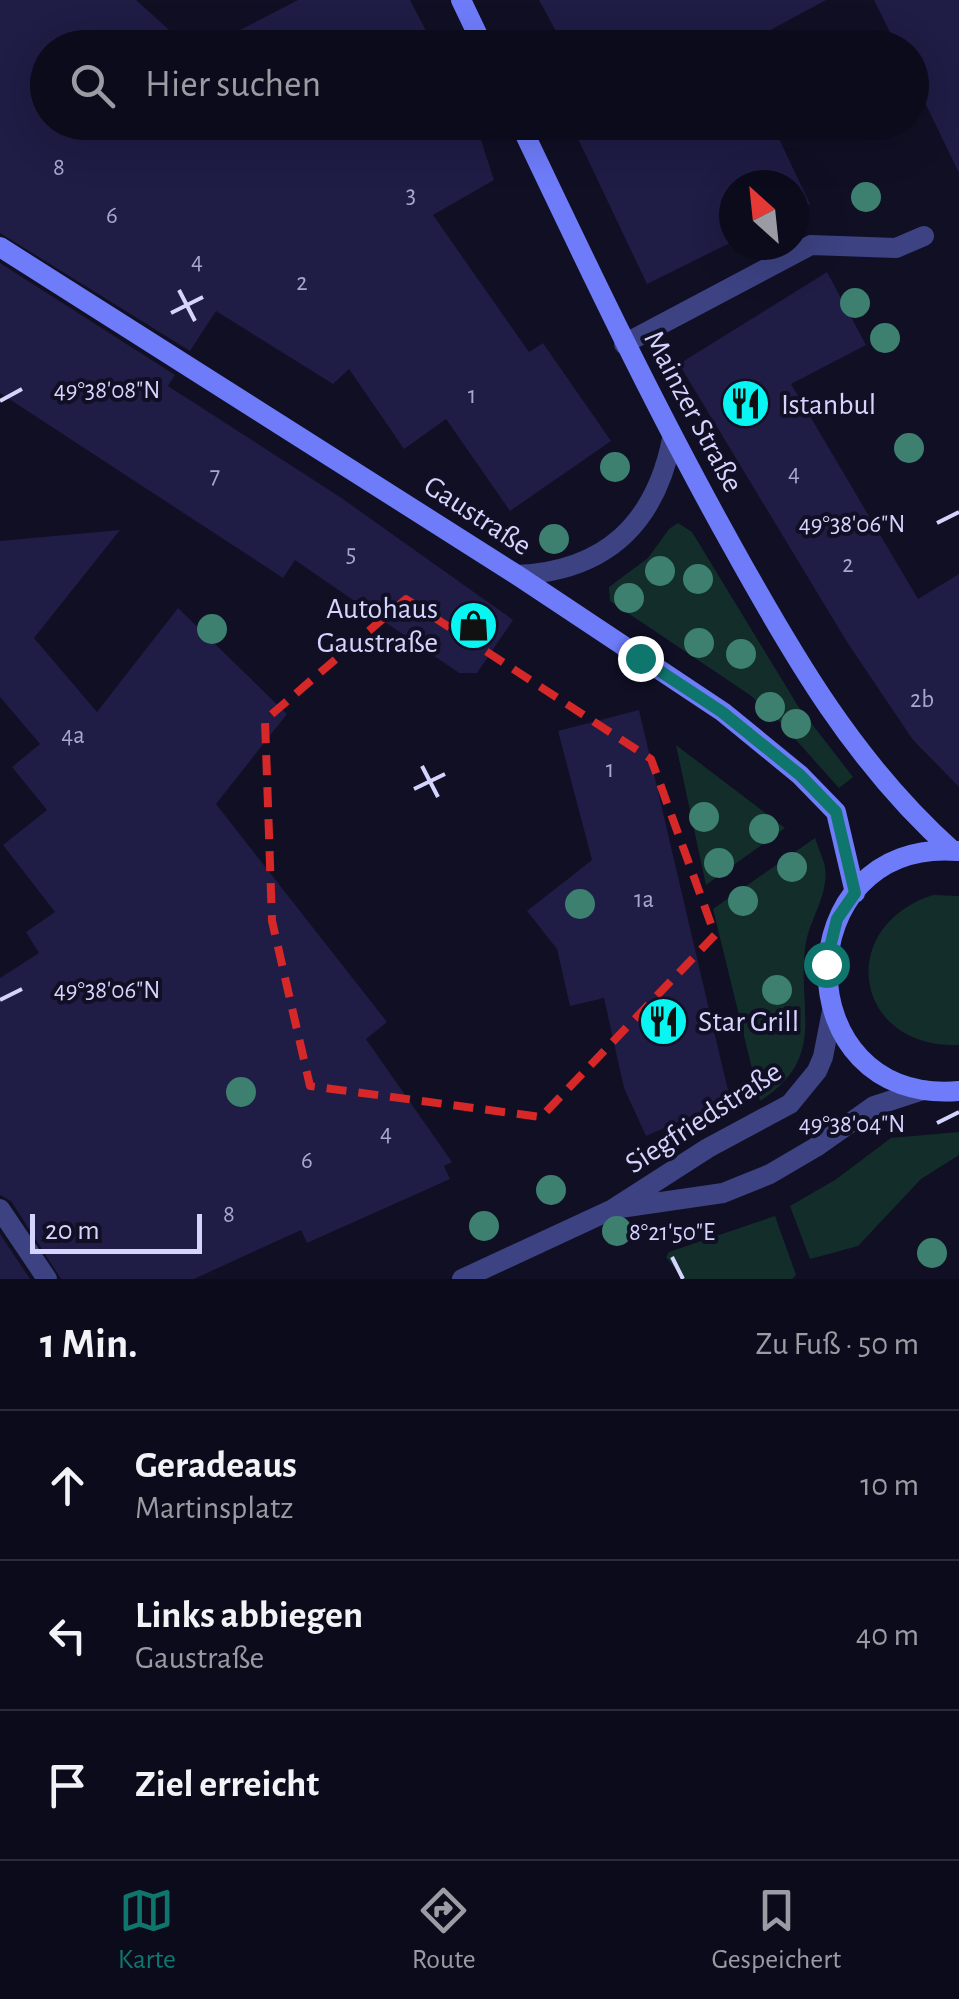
<!DOCTYPE html>
<html lang="de">
<head>
<meta charset="utf-8">
<style>
  :root { --surface:#0c0b1b; --page:#151424; --text:#f1f3f6; --muted:#9a9ba3; --line:#2c2b3a; --accent:#0f766e }
  body { margin:0; font-family:"Alegreya Sans",sans-serif; background:var(--page); color:var(--text) }
  .compass { position:absolute; left:719px; top:170px; width:90px; height:90px; border-radius:50%; background:var(--surface); box-shadow:0 10px 40px #0002; rotate:333deg }
  .scale { position:absolute; left:30px; bottom:25px; width:172px; box-sizing:border-box; padding-left:10px; border:5px solid #d4d4fe; border-top:0; font-size:28px; line-height:35px; white-space:nowrap; color:#d4d4fe; -webkit-text-stroke:8px #100f24; paint-order:stroke }
  .stop { position:absolute; width:30px; height:30px; margin:-22px; border:8px solid #0f766e; border-radius:50%; background:#fff }
  .stop.end { background:#0f766e; border-color:#fff; box-shadow:0 2px 10px #0008 }
  .list { margin:0; padding:0; list-style:none }
  h2 { display:flex; justify-content:space-between; align-items:center; height:130px; margin:0; padding:0 40px; font-size:42px }
  h2 small { font-size:32px; font-weight:400; color:var(--muted) }
  .list li { display:grid; grid-template-columns:65px 1fr auto; gap:30px; align-items:center; box-sizing:border-box; height:150px; padding:0 40px; border-top:2px solid var(--line) }
  .list b { display:block; font-size:38px; white-space:nowrap }
  .list p { margin:0; font-size:32px; white-space:nowrap; color:var(--muted) }
  .list em { font-size:32px; font-style:normal; color:var(--muted) }
  .icon { flex:none; width:55px; height:55px; fill:none; stroke:currentColor; stroke-width:2; stroke-linecap:round; stroke-linejoin:round }
  .map { position:relative; flex:none; width:959px; height:1279px; overflow:hidden }
  .search { position:absolute; background:var(--surface); box-shadow:0 10px 40px #0002; left:30px; right:30px; top:30px; height:110px; display:flex; align-items:center; gap:25px; box-sizing:border-box; padding:0 35px; border-radius:55px; color:var(--muted); font-size:38px }
  .sheet { height:580px; background:var(--surface) }
  nav { display:flex; justify-content:space-around; align-items:center; box-sizing:border-box; height:140px; border-top:2px solid var(--line); background:var(--surface); font-size:28px; color:var(--muted) }
  nav a { display:grid; justify-items:center; gap:5px }
  nav .on { color:var(--accent) }
  .map>svg:first-child { display:block }
  .green { fill:#132e2a }
  .building { fill:#1f1c45 }
  .lines { fill:none; stroke-linecap:round; stroke-linejoin:round }
  .service { stroke:#3c4282; stroke-width:20 }
  .minor { stroke:#3c4282; stroke-width:20 }
  .tertiary { stroke:#3c4282; stroke-width:20 }
  .secondary { stroke:#6e7cfa; stroke-width:20 }
  .tree { fill:#3d8070 }
  .route { stroke:#0f766e; stroke-width:12 }
  .marked { fill:none; stroke:#d62828; stroke-width:8; stroke-dasharray:20 12; stroke-linejoin:round }
  .ticks { fill:none; stroke:#d4d4fe; stroke-width:4 }
  .labels { text-anchor:middle; stroke-width:8; stroke-linejoin:round; paint-order:stroke }
  .number-label { font-size:25px; fill:#a7a6d0 }
  .poi-label { font-size:30px; fill:#d4d4fe; stroke:#100f24; text-anchor:start }
  .street-label { font-size:30px; fill:#d4d4fe; stroke:#100f24 }
  .ticks-label { font-size:25px; text-anchor:middle; fill:#d4d4fe; stroke:#100f24; stroke-width:8; stroke-linejoin:round; paint-order:stroke }
</style>
</head>
<body>
<div class="map">
<svg width="959" height="1279" viewBox="0 0 959 1279">
  <rect width="100%" height="100%" fill="#100f24"/>
  <path class="green" d="M 678,523 L 692,532 L 798,706 L 853,777 L 839,788 L 780,722 L 750,695 L 610,601 L 609,587 L 648,558 L 669,529 Z
    M 676,745 L 785,828 L 706,885 Z
    M 815,838 C 818,847 823,858 825,867 C 829,893 811,917 806,942 C 795,1007 830,1056 760,1101 L 713,909 Z
    M 933,895 L 959,896 L 959,1045 C 854,1049 834,927 933,895 Z
    M 959,1132 L 959,1155 L 921,1179 L 858,1246 L 810,1259 L 790,1206 L 835,1180 L 891,1138 Z
    M 775,1216 L 796,1275 L 792,1279 L 684,1279 L 666,1257 L 669,1252 Z"/>
  <path class="building" d="M 0,0 L 136,0 L 189,48 L 48,48 L 48,122 L 475,122 L 494,180 L 433,215 L 529,352 L 543,343 L 611,441 L 510,511 L 446,419 L 404,449 L 349,369 L 333,384 L 216,311 L 190,351 L 0,233 Z
    M 298,0 L 410,0 L 435,48 L 205,48 Z
    M 539,0 L 826,0 L 737,48 L 565,48 Z
    M 874,0 L 959,0 L 959,173 L 912,76 L 912,48 L 898,48 Z
    M 570,122 L 771,122 L 810,204 L 794,211 L 794,185 L 734,185 L 734,241 L 647,284 Z
    M 0,263 L 175,375 L 168,386 L 340,497 L 513,620 L 477,673 L 459,673 L 295,560 L 283,578 L 0,393 Z
    M 827,272 L 866,345 L 791,384 L 918,599 L 959,574 L 959,787 L 913,740 L 847,642 L 679,364 Z
    M 120,530 L 34,638 L 97,712 L 178,608 L 287,714 L 216,804 L 387,1022 L 366,1039 L 452,1162 L 444,1166 L 450,1179 L 307,1243 L 301,1230 L 194,1279 L 61,1279 L 11,1201 L 0,1195 L 0,978 L 39,953 L 26,932 L 55,912 L 3,845 L 47,810 L 12,767 L 40,744 L 0,697 L 0,541 Z
    M 639,710 L 730,1099 L 646,1136 L 624,1088 L 604,998 L 570,1006 L 557,949 L 527,911 L 592,860 L 558,731 Z
    M 0,1234 L 30,1279 L 0,1279 Z"/>
  <g class="lines">
    <path class="service" d="M 624,344 L 811,245 L 896,248 L 924,236"/>
    <path class="minor" d="M 0,1209 L 47,1279"/>
    <path class="tertiary" d="M 517,575 C 605,571 655,524 672,439
      M 620,1208 L 723,1193 L 770,1174 L 816,1147 L 874,1106 L 923,1090
      M 462,1279 L 613,1209 L 708,1148 L 790,1104 L 817,1071 L 823,1057 L 832,1011"/>
    <path class="secondary" d="M 461,0 L 484,48
      M 519,122 C 587,265 654,406 731,544 C 793,656 856,765 953,851
      M 0,247 L 517,575 L 723,712 L 800,775 L 836,812 L 855,893
      M 958,851 C 785,837 783,1106 959,1091"/>
  </g>
  <g class="tree">
    <circle cx="866" cy="197" r="15"/>
    <circle cx="855" cy="303" r="15"/>
    <circle cx="885" cy="338" r="15"/>
    <circle cx="909" cy="448" r="15"/>
    <circle cx="615" cy="467" r="15"/>
    <circle cx="554" cy="539" r="15"/>
    <circle cx="660" cy="571" r="15"/>
    <circle cx="698" cy="579" r="15"/>
    <circle cx="629" cy="598" r="15"/>
    <circle cx="212" cy="629" r="15"/>
    <circle cx="699" cy="643" r="15"/>
    <circle cx="741" cy="654" r="15"/>
    <circle cx="770" cy="707" r="15"/>
    <circle cx="796" cy="724" r="15"/>
    <circle cx="704" cy="817" r="15"/>
    <circle cx="764" cy="829" r="15"/>
    <circle cx="719" cy="863" r="15"/>
    <circle cx="792" cy="867" r="15"/>
    <circle cx="743" cy="901" r="15"/>
    <circle cx="580" cy="904" r="15"/>
    <circle cx="777" cy="990" r="15"/>
    <circle cx="241" cy="1092" r="15"/>
    <circle cx="551" cy="1190" r="15"/>
    <circle cx="484" cy="1226" r="15"/>
    <circle cx="617" cy="1231" r="15"/>
    <circle cx="932" cy="1253" r="15"/>
  </g>
  <g class="lines">
    <path class="route" d="M 640,658 L 722,712 L 800,775 L 836,812 L 855,893 L 837,919 L 826,964"/>
  </g>
  <path class="marked" d="M 406,599 L 651,759 L 715,935 L 541,1117 L 310,1086 L 272,921 L 265,720 Z"/>
  <path class="ticks" d="M 179,290 L 195,321M 171,313 L 203,297M 0,401 L 22,389M 937,523 L 959,512M 422,766 L 438,797M 414,789 L 445,774M 0,1000 L 22,989M 937,1123 L 959,1112M 672,1257 L 683,1279"/>
  <defs>
    <symbol id="restaurant-disc" viewBox="-11 -11 22 22"><circle r="9.5" fill="#08f5f1" stroke="#100f24"/><path d="M-5-6h1v4h1v-4h1v4h1v-4h1v5L-1.5 .5V6h-2V.5L-5-1ZM5-6V6H3V1.5H1.5Q1.5-4 5-6Z" fill="#111"/></symbol>
    <symbol id="shop-disc" viewBox="-11 -11 22 22"><circle r="9.5" fill="#08f5f1" stroke="#100f24"/><path d="M-5-2.5h2.3a2.7 3.5 0 0 1 5.4 0H5L5.5 6h-11ZM-1.5-2.5h3a1.5 2.3 0 0 0-3 0Z" fill="#111"/></symbol>
  </defs>
  <g fill-rule="evenodd">
    <use href="#restaurant-disc" x="718" y="376" width="55" height="55"/>
    <use href="#shop-disc" x="446" y="598" width="55" height="55"/>
    <use href="#restaurant-disc" x="636" y="994" width="55" height="55"/>
  </g>
  <g class="labels">
    <g class="number-label">
      <text x="59" y="175">8</text>
      <text x="411" y="203">3</text>
      <text x="112" y="223">6</text>
      <text x="197" y="269">4</text>
      <text x="302" y="290">2</text>
      <text x="472" y="403">1</text>
      <text x="794" y="481">4</text>
      <text x="215" y="483">7</text>
      <text x="351" y="561">5</text>
      <text x="848" y="572">2</text>
      <text x="922" y="707">2b</text>
      <text x="73" y="743">4a</text>
      <text x="610" y="777">1</text>
      <text x="644" y="907">1a</text>
      <text x="386" y="1141">4</text>
      <text x="307" y="1168">6</text>
      <text x="229" y="1222">8</text>
    </g>
    <g class="poi-label">
      <text x="781" y="414">Istanbul</text>
      <text x="438" y="618" text-anchor="end">Autohaus<tspan x="438" dy="34">Gaustraße</tspan></text>
      <text x="698" y="1031">Star Grill</text>
    </g>
    <g class="street-label">
      <text transform="translate(694 411) rotate(62)" y="10">Mainzer Straße</text>
      <text transform="translate(478 515) rotate(33)" y="10">Gaustraße</text>
      <text transform="translate(703 1117) rotate(-33)" y="10">Siegfriedstraße</text>
    </g>
  </g>
  <g class="ticks-label">
    <text x="107" y="398">49°38'08"N</text>
    <text x="852" y="532">49°38'06"N</text>
    <text x="107" y="998">49°38'06"N</text>
    <text x="852" y="1132">49°38'04"N</text>
    <text x="672" y="1240">8°21'50"E</text>
  </g>
</svg>
<svg class="compass" viewBox="-18 -18 36 36"><path d="M0-13l5 13h-10z" fill="#e53935"/><path d="M0 13l5-13h-10z" fill="#9a9ba3"/></svg>
<div class="scale">20 m</div>
<div class="stop" style="left:826px;top:964px"></div>
<div class="stop end" style="left:640px;top:658px"></div>
<div class="search"><svg class="icon" aria-label="search" viewBox="0 0 24 24"><circle cx="10" cy="10" r="6"/><path d="M15 15l6 6"/></svg>Hier suchen</div>
</div>
<section class="sheet">
<h2>1 Min.<small>Zu Fuß · 50 m</small></h2>
<ul class="list">
<li><svg class="icon" aria-label="ahead" viewBox="0 0 24 24"><path d="M12 20V5M6 11l6-6 6 6"/></svg><div><b>Geradeaus</b><p>Martinsplatz</p></div><em>10 m</em></li>
<li><svg class="icon" aria-label="left" viewBox="0 0 24 24"><path d="M17 20v-9H6M10 6l-5 5 5 5"/></svg><div><b>Links abbiegen</b><p>Gaustraße</p></div><em>40 m</em></li>
<li><svg class="icon" aria-label="arrive" viewBox="0 0 24 24"><path d="M6 21V4h12l-3 4 3 4H6"/></svg><div><b>Ziel erreicht</b></div></li>
</ul>
</section>
<nav>
<a class="on"><svg class="icon" aria-label="map" viewBox="0 0 24 24"><path d="M3 6l6-2 6 2 6-2v14l-6 2-6-2-6 2zM9 4v14M15 6v14"/></svg>Karte</a>
<a><svg class="icon" aria-label="directions" viewBox="0 0 24 24"><path d="M12 3l9 9-9 9-9-9zM9 14v-3h6M13 9l2 2-2 2"/></svg>Route</a>
<a><svg class="icon" aria-label="saved" viewBox="0 0 24 24"><path d="M7 4h10v16l-5-4-5 4z"/></svg>Gespeichert</a>
</nav>
</body>
</html>
